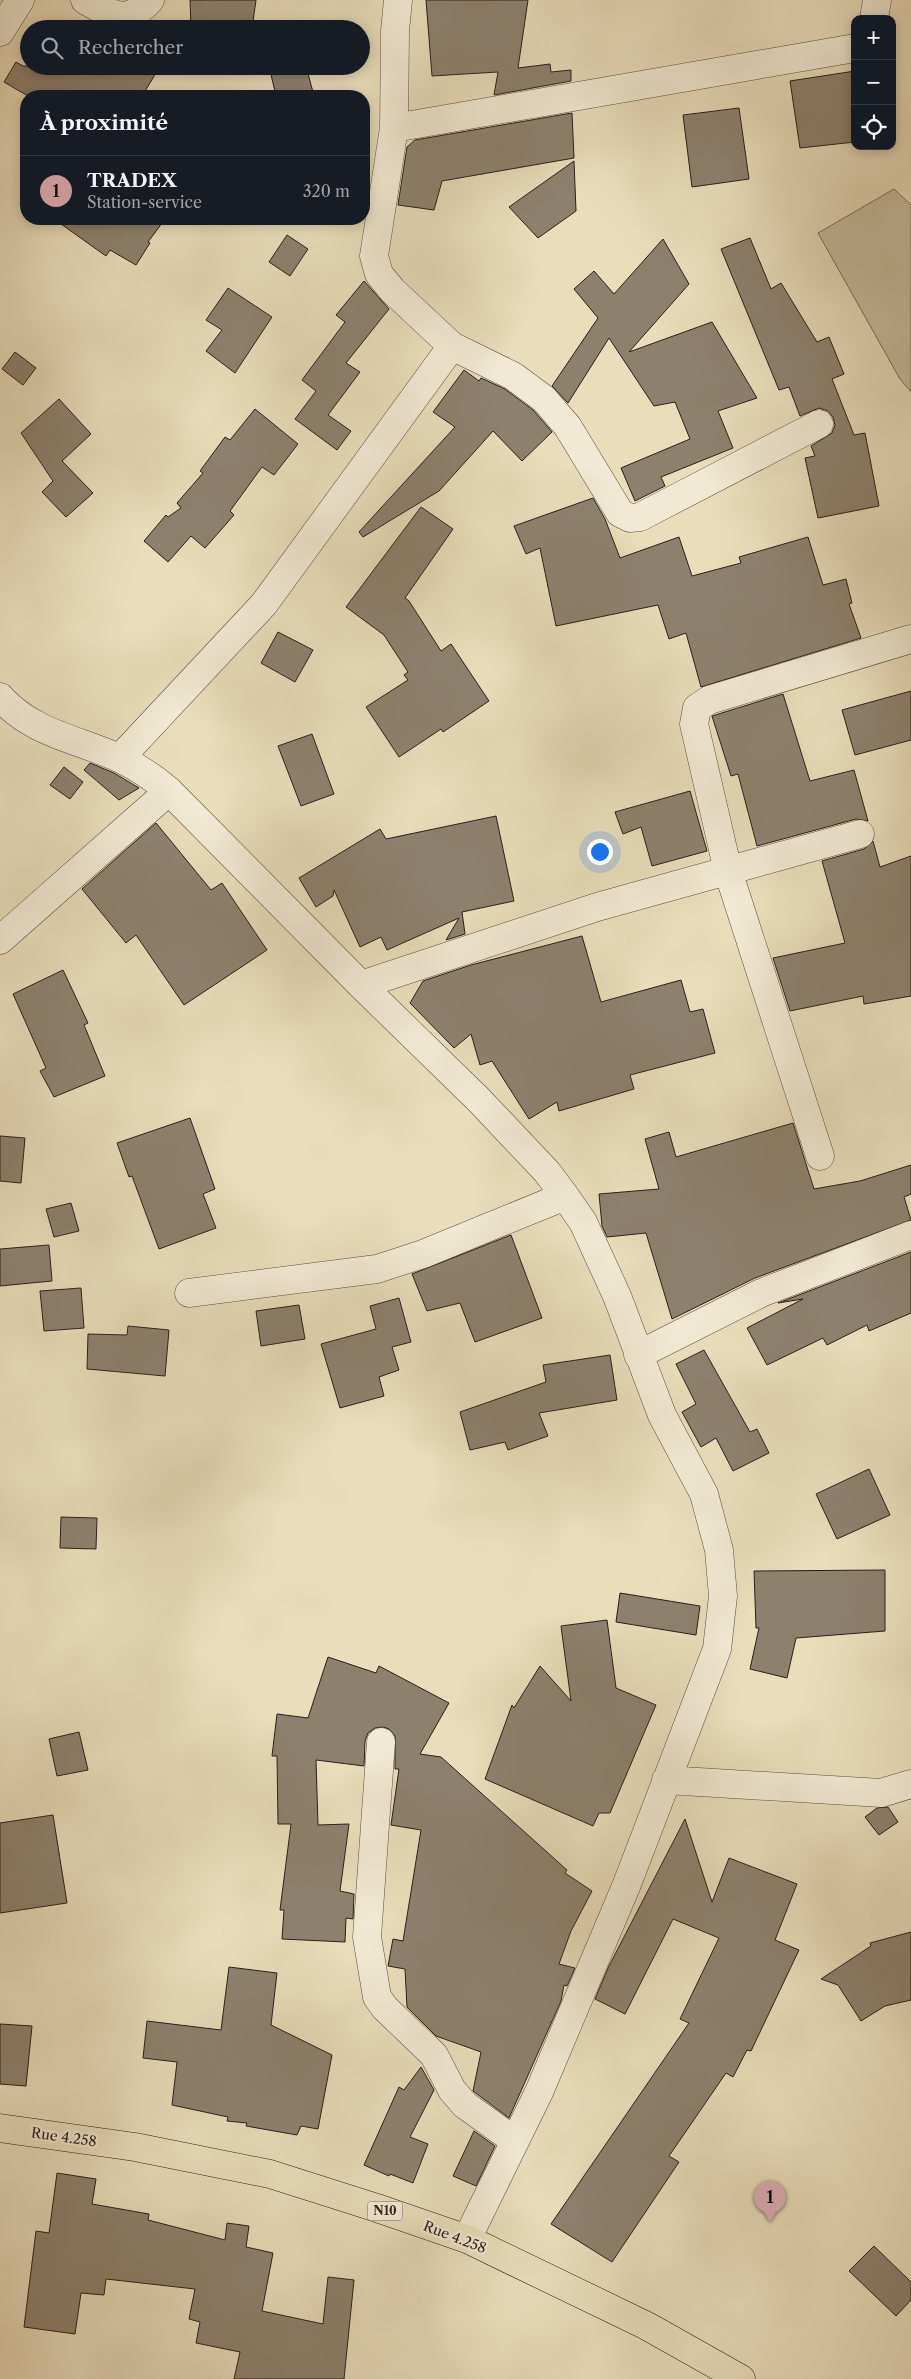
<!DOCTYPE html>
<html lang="fr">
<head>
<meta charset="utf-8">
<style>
  :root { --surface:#171b24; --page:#20242c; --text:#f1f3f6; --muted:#9ea1a6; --line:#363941; --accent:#c59692 }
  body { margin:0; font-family:"Libre Caslon Text",serif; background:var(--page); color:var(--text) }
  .controls { position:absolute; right:15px; top:15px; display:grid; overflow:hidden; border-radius:10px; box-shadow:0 2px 12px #0003 }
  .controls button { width:45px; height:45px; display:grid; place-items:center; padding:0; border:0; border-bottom:1px solid var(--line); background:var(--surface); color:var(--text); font:25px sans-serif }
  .you { position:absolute; left:599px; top:851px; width:18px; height:18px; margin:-12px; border:4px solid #fff; border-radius:50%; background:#1a73e8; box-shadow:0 0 0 8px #1a73e833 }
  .badge { display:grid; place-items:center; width:32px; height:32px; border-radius:50%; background:var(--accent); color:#111; font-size:16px; font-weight:700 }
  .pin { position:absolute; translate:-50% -41px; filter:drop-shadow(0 1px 2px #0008) }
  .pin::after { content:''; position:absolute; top:26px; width:18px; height:15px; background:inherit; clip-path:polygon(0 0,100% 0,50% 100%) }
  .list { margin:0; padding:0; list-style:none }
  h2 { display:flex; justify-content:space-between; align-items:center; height:65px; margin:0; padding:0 20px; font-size:21px }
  h2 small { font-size:16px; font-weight:400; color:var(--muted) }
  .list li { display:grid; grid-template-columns:32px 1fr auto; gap:15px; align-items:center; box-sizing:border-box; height:70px; padding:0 20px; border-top:1px solid var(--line) }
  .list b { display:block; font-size:19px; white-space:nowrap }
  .list p { margin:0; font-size:16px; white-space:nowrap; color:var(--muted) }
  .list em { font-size:16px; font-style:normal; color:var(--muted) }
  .icon { flex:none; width:28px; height:28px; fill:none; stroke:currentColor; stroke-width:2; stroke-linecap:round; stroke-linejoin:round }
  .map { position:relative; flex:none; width:911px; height:2379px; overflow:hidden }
  .search { position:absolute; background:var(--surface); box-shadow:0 2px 12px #0003; left:20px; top:20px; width:350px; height:55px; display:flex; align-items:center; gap:12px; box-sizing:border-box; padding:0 18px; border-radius:28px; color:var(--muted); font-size:19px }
  .panel { position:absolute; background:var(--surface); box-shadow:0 2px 12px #0003; left:20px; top:90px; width:350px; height:135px; border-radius:20px }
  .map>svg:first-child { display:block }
  .green { fill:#c9bda0; stroke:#7a6e5d }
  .building { fill:#8d816e; stroke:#2a1e1a }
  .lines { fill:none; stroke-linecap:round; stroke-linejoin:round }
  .street-casing { stroke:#5a4e42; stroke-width:29 }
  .highway-casing { stroke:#2a1e1a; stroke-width:29 }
  .street { stroke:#f1e9d3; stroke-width:28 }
  .highway { stroke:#e9ddbb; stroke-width:28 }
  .labels { text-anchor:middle; stroke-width:4.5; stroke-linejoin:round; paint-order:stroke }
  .shield { fill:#f1e9d3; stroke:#665b52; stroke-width:1 }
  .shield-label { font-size:12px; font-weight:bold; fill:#2a1e1a }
  .street-label { font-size:14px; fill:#2a1e1a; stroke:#f1e9d3 }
</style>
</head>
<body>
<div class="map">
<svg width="911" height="2379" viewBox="0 0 911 2379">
  <rect width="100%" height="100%" fill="#e9ddbb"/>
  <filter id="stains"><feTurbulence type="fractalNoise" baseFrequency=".004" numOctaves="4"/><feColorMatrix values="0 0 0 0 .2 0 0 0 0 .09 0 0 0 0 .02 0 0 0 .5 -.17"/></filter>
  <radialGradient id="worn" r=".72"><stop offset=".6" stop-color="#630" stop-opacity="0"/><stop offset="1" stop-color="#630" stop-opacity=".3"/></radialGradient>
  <path class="green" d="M 894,189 L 911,205 L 911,392 L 900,379 L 818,233 Z"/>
  <path class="building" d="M 190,0 L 256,0 L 252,29 L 191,29 Z
    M 426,0 L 528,0 L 518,68 L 550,64 L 551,72 L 571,70 L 571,81 L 494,95 L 498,72 L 432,76 Z
    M 16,62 L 23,66 L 156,66 L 159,68 L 142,96 L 28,96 L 4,82 Z
    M 269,66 L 306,66 L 314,96 L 276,96 Z
    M 855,71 L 855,142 L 800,148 L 790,81 Z
    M 739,108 L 749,179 L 692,187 L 683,115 Z
    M 572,113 L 574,158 L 442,181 L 434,210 L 398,205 L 407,147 L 415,140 Z
    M 574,161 L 576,211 L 538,238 L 509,207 Z
    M 54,219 L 165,219 L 148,242 L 150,243 L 136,265 L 110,250 L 106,256 Z
    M 287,235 L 308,249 L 290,276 L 269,262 Z
    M 750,238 L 771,289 L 781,283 L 817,342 L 829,337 L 844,374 L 832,379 L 854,435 L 865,433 L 879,506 L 818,518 L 805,458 L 815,456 L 811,446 L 832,433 L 835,425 L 833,417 L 828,411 L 819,408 L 800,416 L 789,387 L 779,390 L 721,249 Z
    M 663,239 L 689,284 L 629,352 L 712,322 L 757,398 L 718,411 L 733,448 L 661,477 L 665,486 L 635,501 L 621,468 L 690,439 L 675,402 L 654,406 L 609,338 L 568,403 L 552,386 L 598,318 L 574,289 L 594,271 L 614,294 Z
    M 364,281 L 389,309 L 346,363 L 360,372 L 328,415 L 351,431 L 337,450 L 295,419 L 316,391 L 302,380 L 345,322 L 336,315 Z
    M 228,288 L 272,317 L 235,373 L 206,351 L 222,330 L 206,320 Z
    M 15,352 L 36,368 L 23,385 L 2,369 Z
    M 464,370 L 479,381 L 481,378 L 505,389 L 533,410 L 552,432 L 522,461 L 493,431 L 439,491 L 363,537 L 359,532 L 455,427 L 433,412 Z
    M 59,399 L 91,434 L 62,461 L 93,493 L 66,517 L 42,492 L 53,481 L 21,433 Z
    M 255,409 L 298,444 L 274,475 L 262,467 L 230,511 L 234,515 L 205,548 L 191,536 L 168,562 L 144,541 L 166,515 L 168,517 L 181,508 L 177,503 L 203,473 L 200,471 L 225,437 L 230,440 Z
    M 593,498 L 605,519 L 620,558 L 679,537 L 692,576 L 741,563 L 739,557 L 808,537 L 823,585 L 846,579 L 852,603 L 849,604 L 861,638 L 701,687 L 686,633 L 669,639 L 658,605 L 556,626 L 540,548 L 526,554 L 514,526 Z
    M 421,507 L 453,529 L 405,598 L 409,601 L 441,651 L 451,644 L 489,701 L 443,732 L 441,729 L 399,757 L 366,707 L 408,680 L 404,675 L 408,672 L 384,635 L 346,607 Z
    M 278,632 L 313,650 L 295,682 L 261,663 Z
    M 911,691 L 911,740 L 855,755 L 842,710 Z
    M 783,694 L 810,781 L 854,770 L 868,821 L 856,819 L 757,846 L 738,774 L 731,776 L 712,716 Z
    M 312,734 L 334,794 L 301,806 L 278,746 Z
    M 90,763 L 114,773 L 139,788 L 119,800 L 84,770 Z
    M 64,767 L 83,782 L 70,799 L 50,785 Z
    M 690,791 L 707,851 L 652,866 L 641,827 L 623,834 L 615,812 Z
    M 496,816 L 514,901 L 462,912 L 465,934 L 446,940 L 459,918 L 387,950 L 381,937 L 360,947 L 334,890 L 333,896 L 316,907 L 299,878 L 380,829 L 386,839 Z
    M 156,823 L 211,890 L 222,883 L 267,950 L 184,1005 L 136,935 L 126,943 L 82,889 Z
    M 873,841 L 880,867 L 911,856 L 911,996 L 864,1004 L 863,996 L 790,1011 L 773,958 L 845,943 L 822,861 L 864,849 Z
    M 582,936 L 601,1002 L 681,980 L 690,1012 L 703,1009 L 715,1053 L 630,1075 L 634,1089 L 559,1111 L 557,1102 L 529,1119 L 492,1061 L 480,1065 L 471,1034 L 454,1048 L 410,1003 L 423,981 L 471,965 Z
    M 63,970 L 88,1023 L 84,1025 L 105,1076 L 54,1097 L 40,1071 L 46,1068 L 13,994 Z
    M 190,1118 L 215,1189 L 203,1194 L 216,1228 L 159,1249 L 132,1176 L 129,1177 L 117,1143 Z
    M 793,1123 L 814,1189 L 860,1181 L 911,1165 L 911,1194 L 904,1197 L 911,1220 L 755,1278 L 672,1319 L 646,1233 L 607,1237 L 602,1226 L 599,1194 L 659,1189 L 645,1139 L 669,1132 L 676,1157 Z
    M 0,1136 L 25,1138 L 21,1183 L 0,1181 Z
    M 71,1203 L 79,1231 L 54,1237 L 46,1209 Z
    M 511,1235 L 542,1318 L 475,1342 L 460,1303 L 427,1311 L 412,1274 Z
    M 49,1245 L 52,1281 L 0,1286 L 0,1249 Z
    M 911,1252 L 911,1313 L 869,1331 L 867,1325 L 827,1345 L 823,1338 L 767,1365 L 747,1328 L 803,1299 L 778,1303 Z
    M 81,1288 L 84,1328 L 44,1331 L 40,1291 Z
    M 399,1298 L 411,1342 L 392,1347 L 399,1370 L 379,1377 L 384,1396 L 340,1408 L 321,1344 L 376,1329 L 370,1306 Z
    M 299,1305 L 305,1339 L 261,1346 L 256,1311 Z
    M 128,1326 L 169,1330 L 165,1376 L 87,1369 L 88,1334 L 127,1335 Z
    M 704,1350 L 750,1432 L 757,1429 L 769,1453 L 733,1471 L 716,1438 L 701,1447 L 682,1412 L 696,1404 L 676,1364 Z
    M 610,1355 L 617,1400 L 539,1413 L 548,1436 L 508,1450 L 505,1442 L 470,1450 L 460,1412 L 546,1382 L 543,1365 Z
    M 869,1469 L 890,1515 L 837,1539 L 816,1494 Z
    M 61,1517 L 97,1518 L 96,1549 L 60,1548 Z
    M 885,1570 L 885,1631 L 796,1638 L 787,1678 L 750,1669 L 759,1628 L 756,1628 L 754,1571 Z
    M 620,1593 L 700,1606 L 696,1635 L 616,1622 Z
    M 607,1620 L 616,1688 L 656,1705 L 610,1813 L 599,1813 L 593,1826 L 485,1779 L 512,1705 L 514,1708 L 540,1666 L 571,1701 L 561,1626 Z
    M 328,1657 L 376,1673 L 379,1666 L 449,1703 L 420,1754 L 441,1757 L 567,1870 L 565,1873 L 592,1891 L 571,1931 L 559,1964 L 575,1968 L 567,1986 L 564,1985 L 561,2001 L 509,2118 L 473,2091 L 481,2052 L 436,2036 L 407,2007 L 405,1969 L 388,1966 L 393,1939 L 403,1941 L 421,1830 L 391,1825 L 399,1769 L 395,1769 L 395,1736 L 389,1729 L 383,1727 L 375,1728 L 368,1733 L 365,1741 L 364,1766 L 316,1760 L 318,1825 L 349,1824 L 340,1891 L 354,1894 L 353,1919 L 346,1918 L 345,1942 L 282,1939 L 284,1910 L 280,1910 L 291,1824 L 278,1824 L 277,1756 L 272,1756 L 277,1714 L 308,1718 Z
    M 79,1732 L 88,1770 L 57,1776 L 49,1739 Z
    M 888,1807 L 898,1822 L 879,1835 L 865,1817 L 877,1808 Z
    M 53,1815 L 67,1903 L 0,1913 L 0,1823 Z
    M 685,1819 L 712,1902 L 729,1858 L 797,1884 L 775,1940 L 799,1950 L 751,2051 L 747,2050 L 733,2077 L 726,2073 L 669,2156 L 679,2162 L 612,2262 L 551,2224 L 689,2023 L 680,2019 L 719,1938 L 673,1919 L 625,2014 L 595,1999 L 609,1966 Z
    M 911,1932 L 911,2000 L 885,2006 L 861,2021 L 838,1985 L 821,1979 L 871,1946 L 870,1943 Z
    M 229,1967 L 277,1973 L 271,2025 L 332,2055 L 318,2129 L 301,2126 L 297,2135 L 246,2126 L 247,2123 L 227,2121 L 228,2117 L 172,2105 L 177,2062 L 143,2058 L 147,2021 L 221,2030 Z
    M 0,2024 L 32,2026 L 26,2086 L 0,2084 Z
    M 421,2067 L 434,2090 L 410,2137 L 428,2144 L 413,2183 L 390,2174 L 389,2176 L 364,2165 L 399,2087 L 404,2090 Z
    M 474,2131 L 495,2146 L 476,2186 L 453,2176 Z
    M 57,2173 L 96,2179 L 92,2204 L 149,2214 L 148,2220 L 225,2240 L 227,2223 L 249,2226 L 246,2247 L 273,2253 L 262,2311 L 323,2324 L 328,2277 L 354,2280 L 344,2379 L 234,2379 L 240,2352 L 196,2343 L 200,2322 L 189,2319 L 195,2289 L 106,2279 L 104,2295 L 81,2293 L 75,2334 L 24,2327 L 36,2231 L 49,2233 Z
    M 874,2246 L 911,2282 L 911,2300 L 896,2316 L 849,2271 Z"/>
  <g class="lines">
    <defs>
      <path id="street" d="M 85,0 C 112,15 127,26 150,0
        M 398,0 L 395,31 L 394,128 L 374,256 L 379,274 L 392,290 L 452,346 L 513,376 L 544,399 L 568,427 L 620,513 L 630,518 L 640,517 L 819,424
        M 874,19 L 877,0
        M 0,32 L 20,0
        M 394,128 L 855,48
        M 0,697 C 33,734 78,739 121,759 C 139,768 154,778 169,791 L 361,985 L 479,1100 L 547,1172 L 565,1196 L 583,1222 L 617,1296 L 662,1415 L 704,1494 L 719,1550 L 723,1596 L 717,1649 L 627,1884 L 539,2092 L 467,2239
        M 120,758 L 264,604 L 452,346
        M 0,940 L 169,791
        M 361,985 L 597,907 L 860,834
        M 820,1156 L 728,871 L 694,724 L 697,708 L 709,700 L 911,639
        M 189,1293 L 377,1269 L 423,1254 L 565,1196
        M 638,1355 L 761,1293 L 911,1235
        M 381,1742 L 367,1937 L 377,1997 L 385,2008 L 434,2055 L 452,2090 L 465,2105 L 515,2141
        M 666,1780 L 881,1793 L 911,1784"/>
      <path id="highway" d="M 0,2128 L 135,2147 L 270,2174 L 377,2208 L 467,2239 L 647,2326 L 741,2379"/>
    </defs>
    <use href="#street" class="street-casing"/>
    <use href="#highway" class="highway-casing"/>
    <use href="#street" class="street"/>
    <use href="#highway" class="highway"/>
  </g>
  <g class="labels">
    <rect class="shield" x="367.5" y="2201.5" width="35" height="19" rx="4"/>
    <g class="shield-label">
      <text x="385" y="2215">N10</text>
    </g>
    <g class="street-label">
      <text transform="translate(64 2137) rotate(8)" y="5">Rue 4.258</text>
      <text transform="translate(455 2237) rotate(21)" y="5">Rue 4.258</text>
    </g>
  </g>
  <rect width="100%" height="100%" filter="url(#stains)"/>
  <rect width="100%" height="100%" fill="url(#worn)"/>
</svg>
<div class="controls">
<button>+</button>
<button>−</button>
<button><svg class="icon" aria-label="locate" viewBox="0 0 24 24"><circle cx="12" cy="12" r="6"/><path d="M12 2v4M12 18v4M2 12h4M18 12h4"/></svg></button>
</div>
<div class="you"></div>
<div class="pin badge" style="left:770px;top:2222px">1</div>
<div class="search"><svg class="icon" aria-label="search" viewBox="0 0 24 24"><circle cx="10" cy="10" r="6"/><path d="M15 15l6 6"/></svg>Rechercher</div>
<section class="panel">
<h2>À proximité<small></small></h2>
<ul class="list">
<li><span class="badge">1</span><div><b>TRADEX</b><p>Station-service</p></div><em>320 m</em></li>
</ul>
</section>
</div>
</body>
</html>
